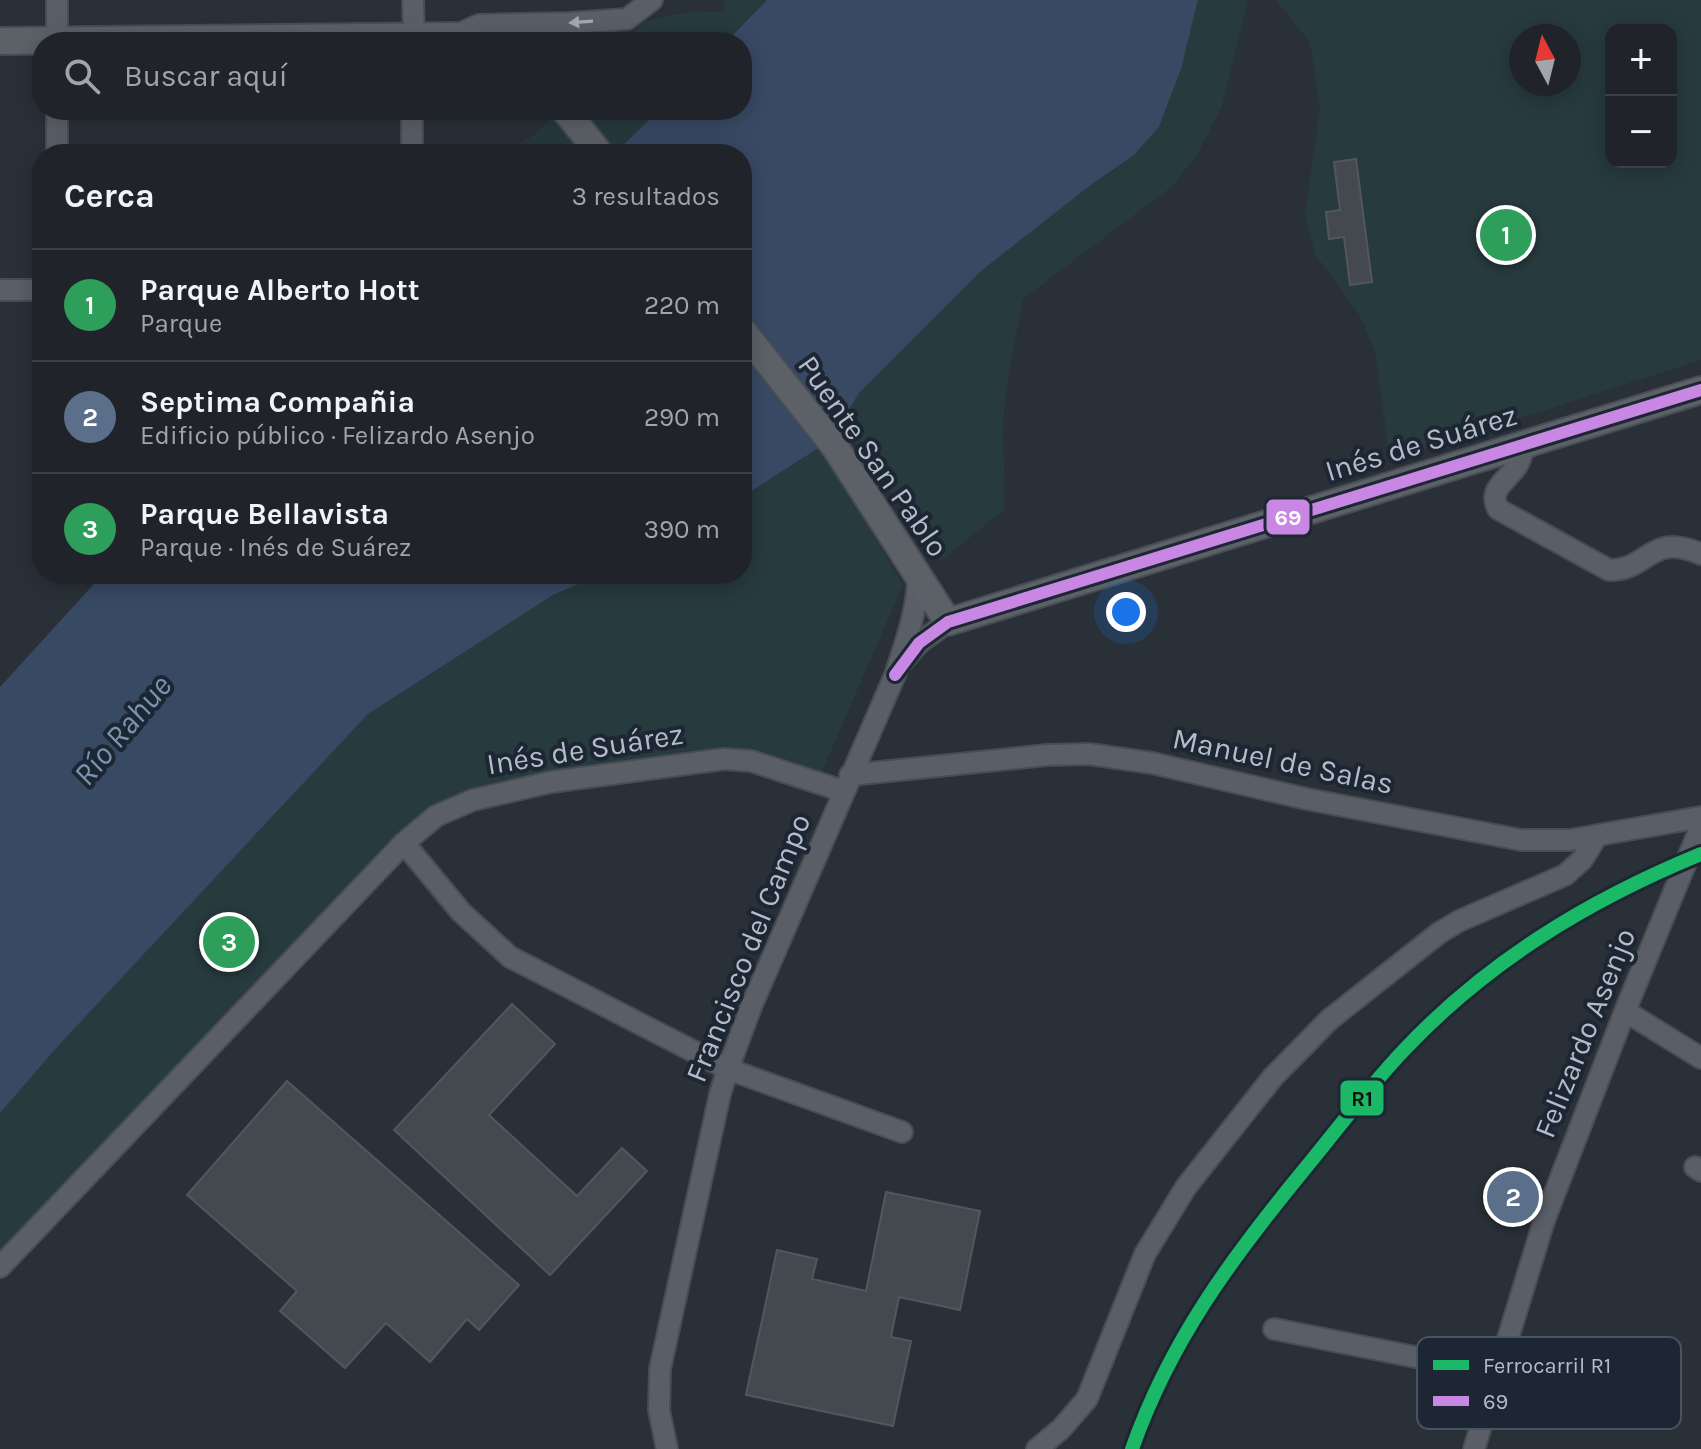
<!DOCTYPE html>
<html lang="es">
<head>
<meta charset="utf-8">
<style>
  :root { --surface:#20242a; --page:#2d3036; --text:#f1f3f6; --muted:#a2a4a8; --line:#3d4147; --accent:#d93025 }
  body { margin:0; font-family:Karla,sans-serif; background:var(--page); color:var(--text) }
  .controls { position:absolute; right:24px; top:24px; display:grid; overflow:hidden; border-radius:16px; box-shadow:0 4px 20px #0003 }
  .controls button { width:72px; height:72px; display:grid; place-items:center; padding:0; border:0; border-bottom:2px solid var(--line); background:var(--surface); color:var(--text); font:40px sans-serif }
  .compass { position:absolute; left:1509px; top:24px; width:72px; height:72px; border-radius:50%; background:var(--surface); box-shadow:0 4px 20px #0003; rotate:353deg }
  .you { position:absolute; left:1126px; top:612px; width:28px; height:28px; margin:-20px; border:6px solid #fff; border-radius:50%; background:#1a73e8; box-shadow:0 0 0 12px #1a73e833 }
  .badge { display:grid; place-items:center; width:52px; height:52px; border-radius:50%; background:var(--accent); color:#fff; font-size:26px; font-weight:700 }
  .pin { position:absolute; translate:-50% -50%; border:4px solid #fff; box-shadow:0 2px 8px #0006 }
  .list { margin:0; padding:0; list-style:none }
  h2 { display:flex; justify-content:space-between; align-items:center; height:104px; margin:0; padding:0 32px; font-size:34px }
  h2 small { font-size:26px; font-weight:400; color:var(--muted) }
  .list li { display:grid; grid-template-columns:52px 1fr auto; gap:24px; align-items:center; box-sizing:border-box; height:112px; padding:0 32px; border-top:2px solid var(--line) }
  .list b { display:block; font-size:30px; white-space:nowrap }
  .list p { margin:0; font-size:26px; white-space:nowrap; color:var(--muted) }
  .list em { font-size:26px; font-style:normal; color:var(--muted) }
  .icon { flex:none; width:44px; height:44px; fill:none; stroke:currentColor; stroke-width:2; stroke-linecap:round; stroke-linejoin:round }
  .map { position:relative; flex:none; width:1701px; height:1449px; overflow:hidden }
  .search { position:absolute; background:var(--surface); box-shadow:0 4px 20px #0003; left:32px; top:32px; width:720px; height:88px; display:flex; align-items:center; gap:20px; box-sizing:border-box; padding:0 28px; border-radius:32px; color:var(--muted); font-size:30px }
  .panel { position:absolute; background:var(--surface); box-shadow:0 4px 20px #0003; left:32px; top:144px; width:720px; height:440px; border-radius:32px }
  .map>svg:first-child { display:block }
  .green { fill:#273a3e; fill-rule:evenodd }
  .water { fill:#384963 }
  .building { fill:#444950; stroke:#52575f; stroke-width:2 }
  .lines { fill:none; stroke-linecap:round; stroke-linejoin:round }
  .minor-casing { stroke:#484c53; stroke-width:24 }
  .major-casing { stroke:#484c55; stroke-width:30 }
  .minor { stroke:#5a5e66; stroke-width:20 }
  .major { stroke:#5c6168; stroke-width:26 }
  .bus-1-casing { stroke:#1d2633; stroke-width:18 }
  .bus-1 { stroke:#c787e3; stroke-width:12 }
  .rail-1-casing { stroke:#1d2633; stroke-width:20 }
  .rail-1 { stroke:#1ab867; stroke-width:14 }
  .oneway { fill:#a2a9b5 }
  .labels { text-anchor:middle; stroke-width:8; stroke-linejoin:round; paint-order:stroke }
  .street-label { font-size:30px; fill:#b4bcc9; stroke:#1d2633 }
  .water-label { font-size:32px; font-style:italic; fill:#7c92b1; stroke:#1d2633 }
  .key { fill:#1d2633; stroke:#4a5360; stroke-width:2 }
  .key-label { font-size:22px; fill:#b4bcc9 }
  .line-badge { stroke:#1d2633; stroke-width:3 }
  .badge-label { font-size:22px; text-anchor:middle; font-weight:bold; fill:#fff }
  .pale-badge-label { font-size:22px; text-anchor:middle; font-weight:bold; fill:#111 }
</style>
</head>
<body>
<div class="map">
<svg width="1701" height="1449" viewBox="0 0 1701 1449">
  <rect width="100%" height="100%" fill="#2a3038"/>
  <path class="green" d="M 723,0 L 767,0 L 726,42 L 625,42 L 645,21 L 695,11 L 725,12 Z
    M 1198,0 L 1248,0 L 1222,106 L 1199,151 L 1174,185 L 1023,299 C 1015,343 1003,390 1003,435 C 1003,460 1006,484 1004,510 L 941,561 L 841,423 L 859,393 L 981,271 L 1092,184 L 1134,155 L 1159,127 L 1181,69 Z
    M 1276,0 L 1701,0 L 1701,360 L 1390,460 L 1375,353 L 1360,316 L 1315,254 L 1305,216 L 1320,109 L 1310,43 ZM 1611,30 L 1671,30 L 1671,162 L 1611,162 ZM 1521,36 L 1569,36 L 1569,84 L 1521,84 Z
    M 559,110 L 659,110 L 614,154 L 499,154 L 535,135 Z
    M 817,449 L 835,469 L 903,585 L 819,778 L 746,752 L 434,814 L 0,1260 L 0,1113 L 59,1045 L 368,714 L 553,595 L 602,574 L 742,574 L 742,497 Z"/>
  <path class="water" d="M 767,0 L 1198,0 L 1181,69 L 1159,127 L 1134,155 L 1092,184 L 981,271 L 859,393 L 841,423 L 817,449 L 742,497 L 742,154 L 614,154 L 659,110 L 742,110 L 742,42 L 726,42 Z
    M 103,574 L 602,574 L 553,595 L 368,714 L 59,1045 L 0,1113 L 0,687 Z"/>
  <path class="building" d="M 1356,159 L 1372,282 L 1350,285 L 1344,237 L 1329,239 L 1326,212 L 1340,210 L 1334,162 Z
    M 512,1004 L 555,1044 L 489,1115 L 577,1196 L 622,1148 L 647,1171 L 550,1275 L 394,1130 Z
    M 287,1081 L 519,1285 L 479,1330 L 467,1319 L 430,1362 L 386,1323 L 345,1368 L 280,1311 L 297,1291 L 187,1195 Z
    M 886,1192 L 980,1211 L 960,1310 L 899,1297 L 891,1337 L 911,1341 L 893,1426 L 746,1395 L 777,1250 L 817,1259 L 812,1279 L 866,1291 Z"/>
  <g class="lines">
    <defs>
      <path id="minor" d="M 57,0 L 57,42
        M 413,0 L 414,42
        M 454,36 L 479,25 L 570,23 L 627,19 L 652,0
        M 57,110 L 57,154
        M 412,154 L 412,110
        M 0,290 L 42,290
        M 1525,444 C 1523,451 1521,458 1518,464 C 1509,480 1487,488 1498,509 L 1609,570 C 1649,571 1650,531 1701,554
        M 903,661 L 919,643 L 948,622
        M 850,775 L 1047,755 L 1089,754 L 1152,763 L 1307,799 L 1521,840 L 1570,840 L 1701,817
        M 404,843 L 461,912 L 510,957 L 728,1069 L 902,1132
        M 1625,1011 L 1701,1058
        M 1695,1167 L 1701,1171
        M 0,1267 L 404,843 L 436,816 L 473,800 L 551,782 L 724,759 L 751,761 L 843,791
        M 1274,1329 L 1496,1373
        M 667,1449 L 659,1410 L 660,1369 L 720,1094 L 728,1069 L 751,1007 L 895,675 C 906,641 918,610 918,574
        M 1037,1449 L 1061,1429 L 1087,1399 L 1145,1254 L 1186,1187 L 1273,1077 L 1329,1020 L 1439,933 L 1459,921 L 1565,875 L 1582,860 L 1597,836
        M 1474,1449 L 1544,1221 L 1625,1011 L 1701,826"/>
      <path id="major" d="M 0,41 L 454,36 L 473,42
        M 565,110 L 600,154
        M 742,330 L 835,447 L 948,622 L 1701,390"/>
    </defs>
    <use href="#minor" class="minor-casing"/>
    <use href="#major" class="major-casing"/>
    <use href="#minor" class="minor"/>
    <use href="#major" class="major"/>
    <defs>
      <path id="bus-1" d="M 895,675 L 919,643 L 948,622 L 1701,390"/>
    </defs>
    <use href="#bus-1" class="bus-1-casing"/>
    <use href="#bus-1" class="bus-1"/>
    <defs>
      <path id="rail-1" d="M 1132,1449 C 1170,1341 1231,1259 1303,1171 C 1336,1131 1368,1088 1404,1050 C 1488,961 1589,900 1701,854"/>
    </defs>
    <use href="#rail-1" class="rail-1-casing"/>
    <use href="#rail-1" class="rail-1"/>
  </g>
  <defs><path id="oneway-solid" d="M-6-.8H1V-3.2L6.5 0L1 3.2V.8H-6Z" transform="scale(2)"/></defs>
  <use class="oneway" href="#oneway-solid" transform="translate(581 22) rotate(176)"/>
  <g class="labels">
    <g class="street-label">
      <text transform="translate(1421 443) rotate(-17)" y="10">Inés de Suárez</text>
      <text transform="translate(873 456) rotate(55)" y="10">Puente San Pablo</text>
      <text transform="translate(585 749) rotate(-9)" y="10">Inés de Suárez</text>
      <text transform="translate(1283 761) rotate(12)" y="10">Manuel de Salas</text>
      <text transform="translate(748 948) rotate(-68)" y="10">Francisco del Campo</text>
      <text transform="translate(1585 1033) rotate(-68)" y="10">Felizardo Asenjo</text>
    </g>
    <g class="water-label">
      <text transform="translate(122 730) rotate(-50)" y="11">Río Rahue</text>
    </g>
  </g>
  <rect x="1417" y="1337" width="264" height="92" rx="12" class="key"/>
  <rect x="1433" y="1360" width="36" height="10" fill="#1ab867"/>
  <rect x="1433" y="1396" width="36" height="10" fill="#c787e3"/>
  <g class="key-label">
    <text x="1483" y="1373">Ferrocarril R1</text>
    <text x="1483" y="1409">69</text>
  </g>
  <g class="line-badge">
    <rect x="1265" y="498" width="46" height="38" rx="8" fill="#c787e3"/>
    <rect x="1339" y="1079" width="46" height="38" rx="8" fill="#1ab867"/>
  </g>
  <g class="badge-label">
    <text x="1288" y="525">69</text>
  </g>
  <g class="pale-badge-label">
    <text x="1362" y="1106">R1</text>
  </g>
</svg>
<div class="controls">
<button>+</button>
<button>−</button>
</div>
<svg class="compass" viewBox="-18 -18 36 36"><path d="M0-13l5 13h-10z" fill="#e53935"/><path d="M0 13l5-13h-10z" fill="#a2a4a8"/></svg>
<div class="you"></div>
<div class="pin badge" style="left:1506px;top:235px;background:#2e9e5b">1</div>
<div class="pin badge" style="left:1513px;top:1197px;background:#5c6f8a">2</div>
<div class="pin badge" style="left:229px;top:942px;background:#2e9e5b">3</div>
<div class="search"><svg class="icon" aria-label="search" viewBox="0 0 24 24"><circle cx="10" cy="10" r="6"/><path d="M15 15l6 6"/></svg>Buscar aquí</div>
<section class="panel">
<h2>Cerca<small>3 resultados</small></h2>
<ul class="list">
<li><span class="badge" style="background:#2e9e5b">1</span><div><b>Parque Alberto Hott</b><p>Parque</p></div><em>220 m</em></li>
<li><span class="badge" style="background:#5c6f8a">2</span><div><b>Septima Compañia</b><p>Edificio público · Felizardo Asenjo</p></div><em>290 m</em></li>
<li><span class="badge" style="background:#2e9e5b">3</span><div><b>Parque Bellavista</b><p>Parque · Inés de Suárez</p></div><em>390 m</em></li>
</ul>
</section>
</div>
</body>
</html>
